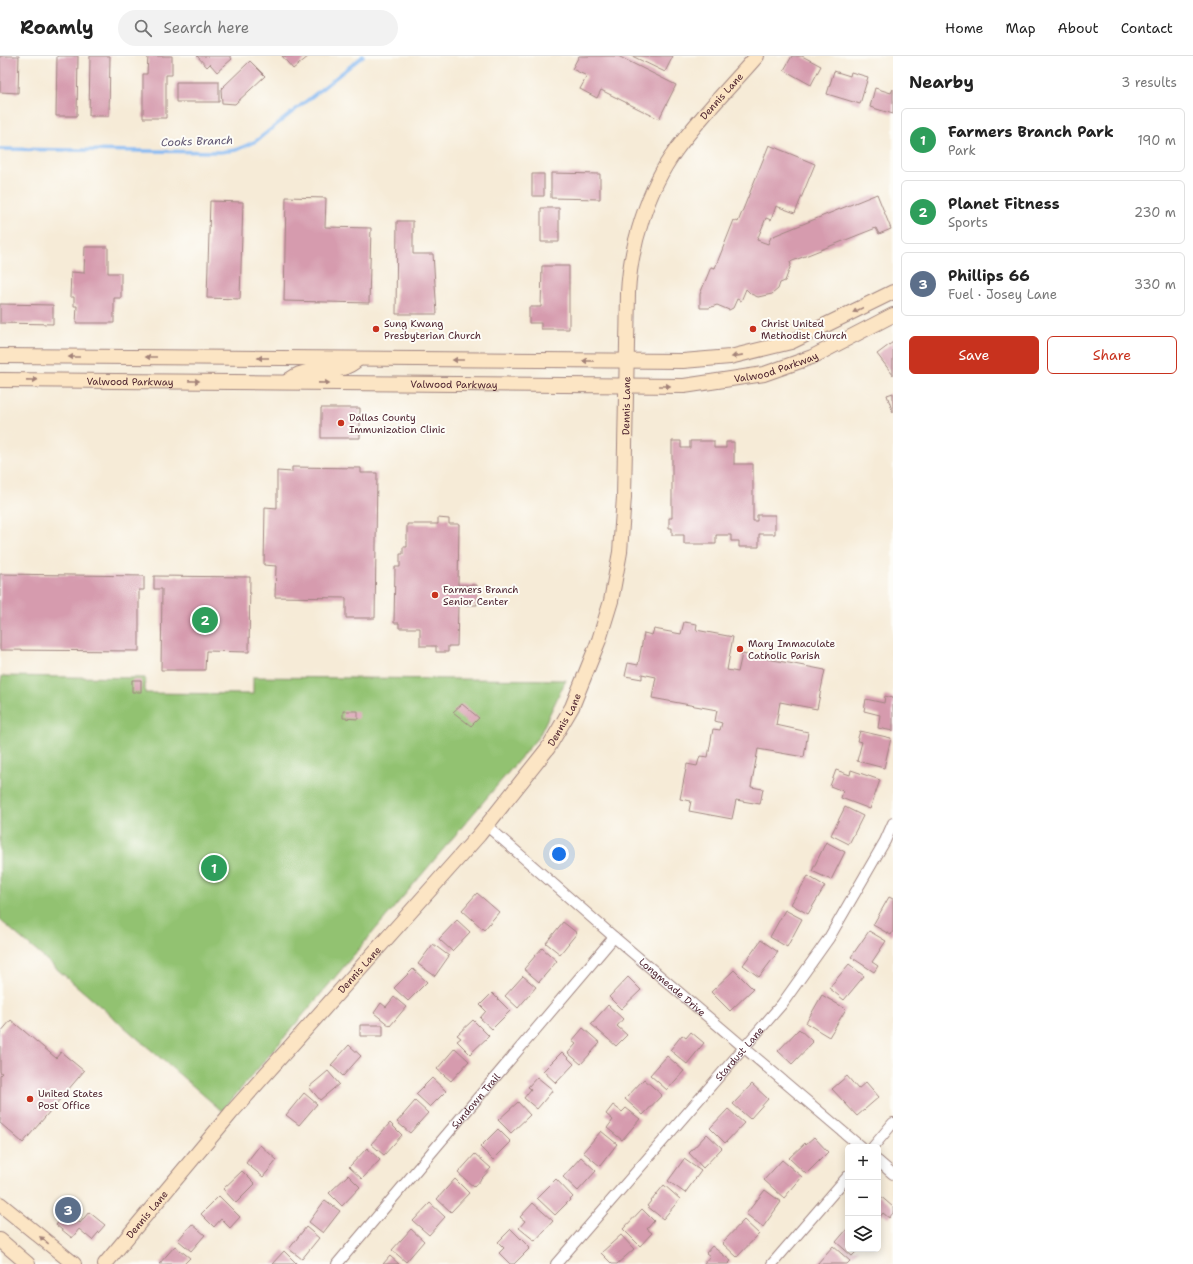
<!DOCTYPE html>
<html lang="en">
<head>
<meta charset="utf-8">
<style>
  :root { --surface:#fff; --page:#f2f2f2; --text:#222; --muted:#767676; --line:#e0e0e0; --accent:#c8321e }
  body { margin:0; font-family:"Shantell Sans",sans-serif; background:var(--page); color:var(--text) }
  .controls { position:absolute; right:12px; bottom:12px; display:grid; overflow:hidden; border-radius:6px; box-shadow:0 2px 10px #0003 }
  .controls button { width:36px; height:36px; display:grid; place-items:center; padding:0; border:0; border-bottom:1px solid var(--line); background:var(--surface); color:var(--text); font:20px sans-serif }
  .you { position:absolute; left:559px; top:798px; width:14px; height:14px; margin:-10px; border:3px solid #fff; border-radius:50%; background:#1a73e8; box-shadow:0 0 0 6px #1a73e833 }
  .badge { display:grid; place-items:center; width:26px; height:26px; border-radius:50%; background:var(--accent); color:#fff; font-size:13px; font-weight:700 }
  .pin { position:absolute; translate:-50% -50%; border:2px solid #fff; box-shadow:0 1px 4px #0006 }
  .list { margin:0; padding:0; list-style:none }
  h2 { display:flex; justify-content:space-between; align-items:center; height:52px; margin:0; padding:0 16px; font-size:17px }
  h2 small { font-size:13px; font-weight:400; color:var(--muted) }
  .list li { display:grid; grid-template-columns:26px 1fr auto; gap:12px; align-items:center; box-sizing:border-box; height:64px; margin:0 8px 8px; padding:0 8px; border:1px solid var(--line); border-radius:6px }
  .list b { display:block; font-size:15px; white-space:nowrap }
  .list p { margin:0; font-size:13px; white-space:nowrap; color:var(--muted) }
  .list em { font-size:13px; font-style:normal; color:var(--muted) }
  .actions { display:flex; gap:8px; padding:12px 16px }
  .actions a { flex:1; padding:9px 0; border:1px solid var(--accent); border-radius:6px; text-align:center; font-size:14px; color:var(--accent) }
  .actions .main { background:var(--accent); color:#fff }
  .icon { flex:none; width:22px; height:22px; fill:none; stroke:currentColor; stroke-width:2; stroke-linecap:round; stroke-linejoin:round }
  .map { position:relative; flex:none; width:893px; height:1208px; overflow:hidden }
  header { display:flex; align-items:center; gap:24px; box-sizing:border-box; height:56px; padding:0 20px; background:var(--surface); border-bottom:1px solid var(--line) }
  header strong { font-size:19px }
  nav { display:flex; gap:22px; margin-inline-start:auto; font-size:14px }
  .search { width:280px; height:36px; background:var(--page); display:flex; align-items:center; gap:10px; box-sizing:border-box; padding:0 14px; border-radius:22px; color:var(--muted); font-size:15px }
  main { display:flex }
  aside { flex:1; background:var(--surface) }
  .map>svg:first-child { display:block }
  .green { fill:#92c271; stroke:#6e704e }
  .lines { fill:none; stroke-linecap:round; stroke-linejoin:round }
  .stream { stroke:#85b9f3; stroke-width:3.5 }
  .building { fill:#d69bae }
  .street-casing { stroke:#a08581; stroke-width:12 }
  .secondary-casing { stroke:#a08581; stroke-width:16 }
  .street { stroke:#fff; stroke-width:10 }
  .secondary { stroke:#fce5c4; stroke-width:14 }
  .oneway { fill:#a38278 }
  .poi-dot { fill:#c8321e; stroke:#fdfcf7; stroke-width:1.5 }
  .labels { text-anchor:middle; stroke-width:4; stroke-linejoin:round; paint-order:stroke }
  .street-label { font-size:10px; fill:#4a1f2b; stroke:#fdfcf7 }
  .poi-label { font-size:10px; fill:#4a1f2b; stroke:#fdfcf7; text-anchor:start }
  .water-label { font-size:11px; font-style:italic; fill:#5f5571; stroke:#fdfcf7 }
</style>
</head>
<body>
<header>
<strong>Roamly</strong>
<div class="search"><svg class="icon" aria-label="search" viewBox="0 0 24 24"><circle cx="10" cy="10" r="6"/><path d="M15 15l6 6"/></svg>Search here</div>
<nav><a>Home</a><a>Map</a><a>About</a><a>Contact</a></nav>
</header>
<main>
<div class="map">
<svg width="893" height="1208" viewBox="0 0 893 1208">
  <rect width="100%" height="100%" fill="#fdfcf7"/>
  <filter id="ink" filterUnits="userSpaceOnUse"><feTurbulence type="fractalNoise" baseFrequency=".025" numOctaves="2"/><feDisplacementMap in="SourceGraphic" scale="8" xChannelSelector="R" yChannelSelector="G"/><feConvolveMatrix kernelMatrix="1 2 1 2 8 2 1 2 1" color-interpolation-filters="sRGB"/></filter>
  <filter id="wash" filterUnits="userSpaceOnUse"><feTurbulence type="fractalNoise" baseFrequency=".012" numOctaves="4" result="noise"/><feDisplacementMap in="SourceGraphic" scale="16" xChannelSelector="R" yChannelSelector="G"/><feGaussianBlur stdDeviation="0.9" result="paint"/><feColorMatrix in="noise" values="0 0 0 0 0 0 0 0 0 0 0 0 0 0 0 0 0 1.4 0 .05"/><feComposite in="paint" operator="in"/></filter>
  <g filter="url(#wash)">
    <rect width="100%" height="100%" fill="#f6ebd7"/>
    <path class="green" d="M 2,620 L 145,622 L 145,637 L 253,638 L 253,621 L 566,624 L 539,680 L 222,1055 L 0,864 L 0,629 Z"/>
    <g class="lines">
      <path class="stream" d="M 0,93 L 220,96 L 236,94 L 256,85 L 363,0"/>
    </g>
    <g id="blocks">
      <path class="building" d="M 0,0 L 19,0 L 18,37 L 0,36 Z
        M 57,0 L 78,0 L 77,60 L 56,60 Z
        M 90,0 L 110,0 L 109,60 L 89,60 Z
        M 148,0 L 172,0 L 172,19 L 166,19 L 166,62 L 143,62 L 143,18 L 147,18 Z
        M 197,0 L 230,0 L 232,3 L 217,16 L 210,8 L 207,11 Z
        M 282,0 L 309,0 L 293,13 Z
        M 579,0 L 618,0 L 676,29 L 659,63 L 601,34 L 597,42 L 580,33 L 587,20 L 572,13 Z
        M 632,0 L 673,0 L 665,16 Z
        M 792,0 L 802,0 L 821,10 L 811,29 L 784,14 Z
        M 250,5 L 265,20 L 235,48 L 222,47 L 221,33 Z
        M 834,15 L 850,20 L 851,16 L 868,21 L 860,48 L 827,38 Z
        M 176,26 L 219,26 L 219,46 L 176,46 Z
        M 875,32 L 891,37 L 893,33 L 893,58 L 870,51 Z
        M 769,89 L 815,108 L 795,157 L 776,150 L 771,164 L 766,162 L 757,184 L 768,188 L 771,181 L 877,138 L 891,173 L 879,178 L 876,172 L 790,206 L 791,209 L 785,225 L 780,227 L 778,233 L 772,238 L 758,241 L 751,238 L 746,233 L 741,245 L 737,243 L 733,252 L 729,254 L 717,249 L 709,252 L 700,252 L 700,238 L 711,211 L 715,212 L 734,164 L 738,166 Z
        M 551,117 L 600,118 L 600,143 L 551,142 Z
        M 532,118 L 544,118 L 544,140 L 532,140 Z
        M 286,141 L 326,142 L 325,171 L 371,172 L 369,247 L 284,245 Z
        M 210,145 L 243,146 L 240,243 L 207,242 Z
        M 541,152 L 559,152 L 559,186 L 541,186 Z
        M 397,165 L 413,165 L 413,198 L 433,198 L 437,258 L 396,258 Z
        M 85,191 L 108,191 L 108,217 L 121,217 L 121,242 L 114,242 L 114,267 L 76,267 L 77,250 L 74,250 L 74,241 L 70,241 L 71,216 L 84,217 Z
        M 542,210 L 569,210 L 569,273 L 541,273 L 541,267 L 529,267 L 529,251 L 541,251 Z
        M 0,248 L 53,249 L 53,268 L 0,267 Z
        M 893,286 L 893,319 L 877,298 Z
        M 893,337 L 893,357 L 887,339 Z
        M 321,352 L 360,352 L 360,382 L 321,382 Z
        M 672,385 L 681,385 L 681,392 L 690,392 L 690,385 L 714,385 L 714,392 L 726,392 L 726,386 L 734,386 L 734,408 L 753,408 L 753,465 L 757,465 L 757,459 L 775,459 L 775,478 L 759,478 L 759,491 L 739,491 L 739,485 L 731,485 L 731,479 L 716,479 L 716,488 L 684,488 L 684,479 L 672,479 L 672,472 L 669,472 L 669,462 L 672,462 Z
        M 292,411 L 361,412 L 361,417 L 377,417 L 375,562 L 346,562 L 346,542 L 275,541 L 276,510 L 264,509 L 265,451 L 277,452 L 277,415 L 292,416 Z
        M 438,462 L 449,463 L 449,468 L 459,468 L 458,529 L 477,529 L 477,549 L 458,549 L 457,590 L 448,590 L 448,596 L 436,596 L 436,590 L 420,590 L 420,572 L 399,572 L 399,567 L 394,567 L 395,511 L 400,511 L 400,498 L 403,498 L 403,491 L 407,491 L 407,468 L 438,468 Z
        M 0,518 L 144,520 L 144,534 L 139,534 L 139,595 L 0,594 Z
        M 154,520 L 250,521 L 249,596 L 206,595 L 205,614 L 161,614 L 162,533 L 154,533 Z
        M 684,566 L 697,568 L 696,574 L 733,581 L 727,614 L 738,616 L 742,598 L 825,614 L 817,653 L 780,646 L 776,669 L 808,676 L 804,701 L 758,693 L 751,731 L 763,733 L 760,748 L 736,744 L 732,763 L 689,755 L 691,745 L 680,743 L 687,708 L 697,710 L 700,700 L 708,701 L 713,673 L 720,674 L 722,667 L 715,665 L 717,654 L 652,642 L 656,621 L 642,618 L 642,623 L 625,620 L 628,607 L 638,609 L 644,577 L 652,579 L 654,573 L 681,578 Z
        M 132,624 L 141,624 L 141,636 L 132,636 Z
        M 885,640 L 893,642 L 893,675 L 878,672 L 880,659 L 864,655 L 866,643 L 884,647 Z
        M 462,648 L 479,662 L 471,670 L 453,656 Z
        M 343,655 L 358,655 L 358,663 L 343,662 Z
        M 860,675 L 891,682 L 884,712 L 857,705 L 862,686 L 857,685 Z
        M 836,714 L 850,719 L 851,714 L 880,724 L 870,753 L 841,742 L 843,735 L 830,730 Z
        M 845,751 L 863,760 L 849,788 L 831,779 Z
        M 826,786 L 845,796 L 831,824 L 812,815 Z
        M 808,820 L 825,830 L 808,858 L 791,848 Z
        M 477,837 L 499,856 L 484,874 L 462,854 Z
        M 889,841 L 893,843 L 893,875 L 891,879 L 873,869 Z
        M 785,854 L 802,863 L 787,891 L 770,881 Z
        M 457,864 L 470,876 L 452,895 L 439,883 Z
        M 563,866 L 577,877 L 560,898 L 546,887 Z
        M 869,875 L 886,885 L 872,906 L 878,910 L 874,916 L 851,901 Z
        M 761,884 L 778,896 L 759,921 L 743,909 Z
        M 433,888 L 449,900 L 435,920 L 418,908 Z
        M 542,892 L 557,905 L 539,926 L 524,913 Z
        M 849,908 L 864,920 L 844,944 L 829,932 Z
        M 413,913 L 427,926 L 408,945 L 394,932 Z
        M 734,914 L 753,933 L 730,955 L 711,936 Z
        M 523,920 L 536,931 L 518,952 L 505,940 Z
        M 628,921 L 641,934 L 621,953 L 609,941 Z
        M 492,937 L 510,955 L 492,973 L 480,962 L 486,955 L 480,949 Z
        M 822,939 L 846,953 L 829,981 L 806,967 Z
        M 394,941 L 406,951 L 390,970 L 374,957 L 381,947 L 386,951 Z
        M 608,949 L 623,963 L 617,970 L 627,979 L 616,990 L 591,968 Z
        M 11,964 L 56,1002 L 61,996 L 84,1015 L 23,1087 L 0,1067 L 0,1019 L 2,1017 L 0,1016 L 0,977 Z
        M 473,964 L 489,980 L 470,998 L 457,985 L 461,982 L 457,979 Z
        M 360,969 L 383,969 L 383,980 L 360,980 Z
        M 583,972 L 600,987 L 581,1008 L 568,997 L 576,988 L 572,985 Z
        M 799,973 L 813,986 L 792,1008 L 778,995 Z
        M 691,976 L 704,987 L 687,1008 L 670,994 L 682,979 L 686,982 Z
        M 349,989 L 361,1000 L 343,1020 L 331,1009 Z
        M 455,992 L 469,1005 L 451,1025 L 437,1013 Z
        M 562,996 L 574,1008 L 556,1027 L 543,1015 Z
        M 667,1000 L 684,1015 L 667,1034 L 650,1019 Z
        M 328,1015 L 339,1028 L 320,1044 L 309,1031 Z
        M 847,1020 L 858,1033 L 866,1026 L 879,1041 L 857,1060 L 832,1033 Z
        M 537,1021 L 553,1034 L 537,1053 L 524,1042 L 531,1033 L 528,1031 Z
        M 432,1022 L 446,1035 L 430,1051 L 416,1038 Z
        M 644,1023 L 662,1039 L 643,1059 L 625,1043 Z
        M 752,1028 L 768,1043 L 750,1063 L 733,1048 Z
        M 304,1037 L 317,1048 L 299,1069 L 286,1059 Z
        M 415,1045 L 428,1057 L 410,1077 L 397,1066 Z
        M 518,1046 L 530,1059 L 511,1077 L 498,1064 Z
        M 613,1049 L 622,1056 L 626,1052 L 640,1063 L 622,1084 L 607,1072 L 613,1064 L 606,1058 Z
        M 728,1053 L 744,1067 L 725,1087 L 710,1072 Z
        M 390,1067 L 402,1079 L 384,1099 L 371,1088 Z
        M 498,1073 L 511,1086 L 493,1104 L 480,1091 Z
        M 601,1075 L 617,1088 L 600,1110 L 583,1096 Z
        M 707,1078 L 722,1092 L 703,1112 L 689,1097 Z
        M 814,1081 L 828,1096 L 806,1118 L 789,1102 L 805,1087 L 806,1088 Z
        M 260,1089 L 277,1104 L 263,1121 L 246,1107 Z
        M 367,1092 L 380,1104 L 362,1123 L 349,1111 Z
        M 475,1098 L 491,1112 L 474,1131 L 458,1117 Z
        M 581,1101 L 596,1115 L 578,1135 L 563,1121 Z
        M 684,1103 L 701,1115 L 685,1137 L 668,1125 Z
        M 782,1104 L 802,1121 L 784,1142 L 764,1124 Z
        M 242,1115 L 255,1128 L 236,1147 L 223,1133 Z
        M 348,1119 L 360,1131 L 342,1150 L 329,1137 Z
        M 455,1123 L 469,1137 L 451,1156 L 437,1143 Z
        M 556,1123 L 573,1141 L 555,1159 L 537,1142 Z
        M 664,1129 L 680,1143 L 663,1163 L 647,1150 Z
        M 765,1134 L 781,1146 L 763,1171 L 746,1158 Z
        M 878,1138 L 893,1151 L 893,1157 L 889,1162 L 883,1157 L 878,1163 Z
        M 219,1140 L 240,1161 L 230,1172 L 221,1163 L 214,1171 L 201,1158 Z
        M 325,1144 L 340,1155 L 323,1177 L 309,1166 Z
        M 430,1147 L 445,1161 L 429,1179 L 413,1165 Z
        M 533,1147 L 553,1165 L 535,1185 L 519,1172 L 525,1165 L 520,1161 Z
        M 642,1153 L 654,1165 L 647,1173 L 652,1177 L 640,1190 L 623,1173 Z
        M 67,1156 L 80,1167 L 89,1156 L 105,1169 L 92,1184 L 79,1173 L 72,1182 L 56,1169 Z
        M 744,1164 L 759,1178 L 737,1201 L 722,1187 Z
        M 192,1168 L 205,1179 L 191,1195 L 178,1184 Z
        M 306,1171 L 319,1182 L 302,1203 L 289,1193 Z
        M 848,1172 L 848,1193 L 859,1193 L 852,1200 L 836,1186 Z
        M 411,1173 L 424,1185 L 406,1206 L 392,1194 Z
        M 511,1173 L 530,1192 L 514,1208 L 510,1208 L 499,1197 L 504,1192 L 498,1186 Z
        M 621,1179 L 634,1193 L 617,1208 L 612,1208 L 601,1197 Z
        M 175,1190 L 190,1202 L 184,1208 L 159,1208 Z
        M 712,1190 L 731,1205 L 728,1208 L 703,1208 L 710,1200 L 706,1197 Z
        M 833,1190 L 850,1205 L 847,1208 L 817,1208 Z
        M 284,1195 L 297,1208 L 272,1208 Z
        M 390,1200 L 399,1208 L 383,1208 Z"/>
    </g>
  </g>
  <g filter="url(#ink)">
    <use href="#blocks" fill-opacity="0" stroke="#a08581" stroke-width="1"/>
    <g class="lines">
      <defs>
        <g id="street">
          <path id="s1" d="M 486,769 L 614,881 L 861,1091"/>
          <path d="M 873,1091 L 893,1067"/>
          <path d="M 878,1105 L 893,1118"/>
          <path id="s2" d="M 337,1208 L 614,881"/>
          <path id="s3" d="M 556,1208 L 782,948 L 829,882 L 885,785 L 893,767"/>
          <path d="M 772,1208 L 848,1120"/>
        </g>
        <g id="secondary">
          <path d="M 0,300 L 683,305 L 730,301 L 791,286 L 893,236"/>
          <path id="s4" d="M 0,324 L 684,330 L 764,318 L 812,301 L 893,259"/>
          <path d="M 287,326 C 307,306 337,323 357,304"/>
          <path d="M 0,1148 L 74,1208"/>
          <path d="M 0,1184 L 28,1208"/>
          <path id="s5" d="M 105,1208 L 231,1057 L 479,779 L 548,692 L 572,651 L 599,584 L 611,545 L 620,496 L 624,441 L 628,237 C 630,191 648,132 676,94 C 700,61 730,31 757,0"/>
        </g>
      </defs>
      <use href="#street" class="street-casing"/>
      <use href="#secondary" class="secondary-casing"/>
      <use href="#street" class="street"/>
      <use href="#secondary" class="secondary"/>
    </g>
    <defs><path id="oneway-solid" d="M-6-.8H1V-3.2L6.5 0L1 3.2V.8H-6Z"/></defs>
    <g class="oneway">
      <use href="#oneway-solid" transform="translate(858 254) rotate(154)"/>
      <use href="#oneway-solid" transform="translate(737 300) rotate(169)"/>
      <use href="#oneway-solid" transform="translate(74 301) rotate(-180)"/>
      <use href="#oneway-solid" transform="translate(151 301) rotate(-180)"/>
      <use href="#oneway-solid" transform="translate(263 302) rotate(-180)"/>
      <use href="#oneway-solid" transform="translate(458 304) rotate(-180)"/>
      <use href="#oneway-solid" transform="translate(588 305) rotate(-180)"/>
      <use href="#oneway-solid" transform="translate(32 324) rotate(1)"/>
      <use href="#oneway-solid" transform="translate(194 325) rotate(1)"/>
      <use href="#oneway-solid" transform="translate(324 327) rotate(1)"/>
      <use href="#oneway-solid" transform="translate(665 330)"/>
      <use href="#oneway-solid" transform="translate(44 1184) rotate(-141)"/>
    </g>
  </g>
  <g class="poi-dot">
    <circle cx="376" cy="273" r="4"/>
    <circle cx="753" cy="273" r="4"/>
    <circle cx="341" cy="367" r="4"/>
    <circle cx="435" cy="539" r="4"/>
    <circle cx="740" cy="593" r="4"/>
    <circle cx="30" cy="1043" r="4"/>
  </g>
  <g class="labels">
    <g class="street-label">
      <text dy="4" stroke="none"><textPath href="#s5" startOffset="1373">Dennis Lane</textPath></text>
      <text dy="4" stroke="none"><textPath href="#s4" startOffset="778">Valwood Parkway</textPath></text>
      <text dy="4" stroke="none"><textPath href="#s4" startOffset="130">Valwood Parkway</textPath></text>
      <text dy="4" stroke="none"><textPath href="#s4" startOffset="454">Valwood Parkway</textPath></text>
      <text dy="4" stroke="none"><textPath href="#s5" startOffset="1037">Dennis Lane</textPath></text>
      <text dy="4" stroke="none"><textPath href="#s5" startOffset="713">Dennis Lane</textPath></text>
      <text dy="4" stroke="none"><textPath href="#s5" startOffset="389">Dennis Lane</textPath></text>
      <text dy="4" stroke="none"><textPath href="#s1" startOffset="247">Longmeade Drive</textPath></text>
      <text dy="4" stroke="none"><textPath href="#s3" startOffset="279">Stardust Lane</textPath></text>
      <text dy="4" stroke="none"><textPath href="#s2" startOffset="214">Sundown Trail</textPath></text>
      <text dy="4" stroke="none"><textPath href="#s5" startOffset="65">Dennis Lane</textPath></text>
    </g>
    <g class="poi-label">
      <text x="384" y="271">Sung Kwang<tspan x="384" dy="12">Presbyterian Church</tspan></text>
      <text x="761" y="271">Christ United<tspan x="761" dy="12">Methodist Church</tspan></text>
      <text x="349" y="365">Dallas County<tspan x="349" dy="12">Immunization Clinic</tspan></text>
      <text x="443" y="537">Farmers Branch<tspan x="443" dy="12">Senior Center</tspan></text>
      <text x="748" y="591">Mary Immaculate<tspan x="748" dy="12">Catholic Parish</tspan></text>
      <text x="38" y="1041">United States<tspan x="38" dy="12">Post Office</tspan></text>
    </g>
    <g class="water-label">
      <text transform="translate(197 85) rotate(-2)" y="4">Cooks Branch</text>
    </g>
  </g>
</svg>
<div class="controls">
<button>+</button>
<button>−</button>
<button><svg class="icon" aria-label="layers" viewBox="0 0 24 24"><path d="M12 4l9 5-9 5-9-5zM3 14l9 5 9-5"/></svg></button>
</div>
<div class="you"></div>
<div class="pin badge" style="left:214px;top:812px;background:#2e9e5b">1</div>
<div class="pin badge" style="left:205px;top:564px;background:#2e9e5b">2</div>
<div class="pin badge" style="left:68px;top:1154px;background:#5c6f8a">3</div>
</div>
<aside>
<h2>Nearby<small>3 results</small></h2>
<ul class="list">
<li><span class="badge" style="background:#2e9e5b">1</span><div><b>Farmers Branch Park</b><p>Park</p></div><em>190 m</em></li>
<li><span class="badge" style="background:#2e9e5b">2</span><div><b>Planet Fitness</b><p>Sports</p></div><em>230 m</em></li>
<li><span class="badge" style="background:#5c6f8a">3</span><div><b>Phillips 66</b><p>Fuel · Josey Lane</p></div><em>330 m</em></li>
</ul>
<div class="actions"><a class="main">Save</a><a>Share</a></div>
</aside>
</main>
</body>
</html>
